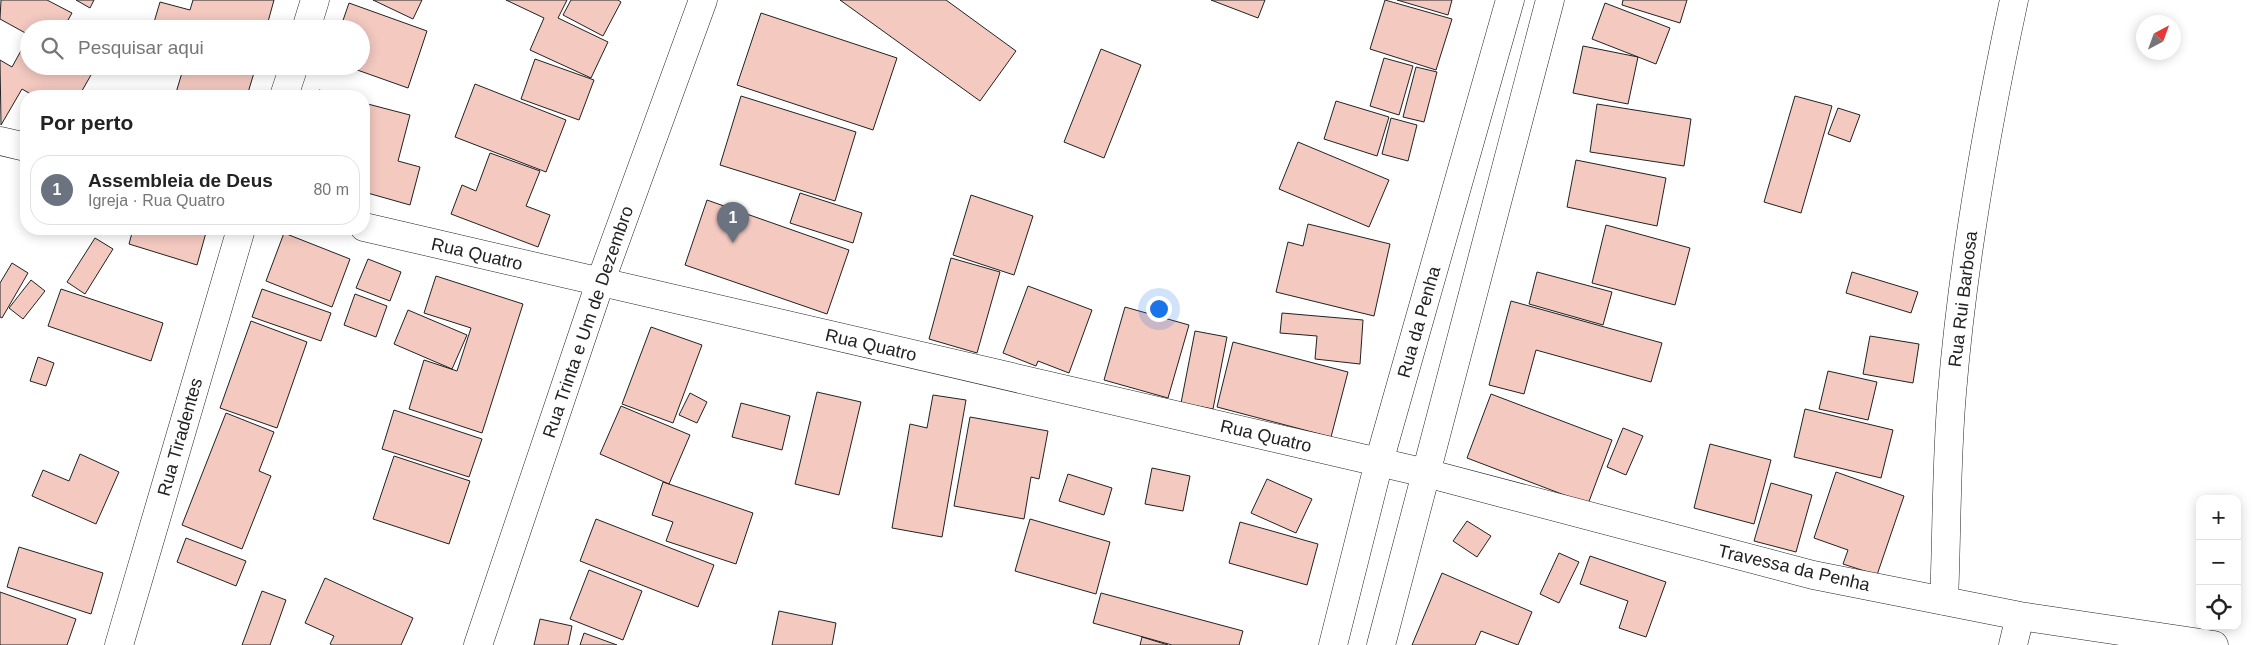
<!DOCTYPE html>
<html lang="pt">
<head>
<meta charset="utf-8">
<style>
  :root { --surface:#fff; --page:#f6f6f6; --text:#222; --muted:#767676; --line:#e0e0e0; --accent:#c62828 }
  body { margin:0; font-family:Arial,sans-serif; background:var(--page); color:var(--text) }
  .controls { position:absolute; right:15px; bottom:15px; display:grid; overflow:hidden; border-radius:10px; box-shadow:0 2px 12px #0003 }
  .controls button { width:45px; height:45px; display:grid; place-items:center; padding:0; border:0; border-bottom:1px solid var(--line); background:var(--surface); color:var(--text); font:25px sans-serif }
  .compass { position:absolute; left:2136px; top:15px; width:45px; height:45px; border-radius:50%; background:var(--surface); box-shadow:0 2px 12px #0003; rotate:41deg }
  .you { position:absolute; left:1158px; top:308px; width:18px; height:18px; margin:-12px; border:4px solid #fff; border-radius:50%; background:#1a73e8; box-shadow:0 0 0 8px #1a73e833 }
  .badge { display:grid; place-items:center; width:32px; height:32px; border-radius:50%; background:var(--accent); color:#fff; font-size:16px; font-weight:700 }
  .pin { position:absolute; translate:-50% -41px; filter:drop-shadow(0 1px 2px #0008) }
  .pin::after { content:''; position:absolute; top:26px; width:18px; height:15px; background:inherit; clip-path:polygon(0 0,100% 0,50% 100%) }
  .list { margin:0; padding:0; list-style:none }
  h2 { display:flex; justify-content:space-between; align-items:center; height:65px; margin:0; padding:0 20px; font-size:21px }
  h2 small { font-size:16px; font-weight:400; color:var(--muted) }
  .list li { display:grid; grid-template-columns:32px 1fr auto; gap:15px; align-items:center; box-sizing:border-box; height:70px; margin:0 10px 10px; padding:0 10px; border:1px solid var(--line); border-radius:20px }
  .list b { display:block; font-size:19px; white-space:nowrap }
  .list p { margin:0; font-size:16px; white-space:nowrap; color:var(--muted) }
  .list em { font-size:16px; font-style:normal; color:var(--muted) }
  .icon { flex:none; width:28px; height:28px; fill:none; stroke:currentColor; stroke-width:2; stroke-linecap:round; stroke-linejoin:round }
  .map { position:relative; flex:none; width:2256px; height:645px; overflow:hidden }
  .search { position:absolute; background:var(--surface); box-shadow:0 2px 12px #0003; left:20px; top:20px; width:350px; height:55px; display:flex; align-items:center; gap:12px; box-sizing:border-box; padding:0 18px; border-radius:28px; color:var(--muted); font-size:19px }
  .panel { position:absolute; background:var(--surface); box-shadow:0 2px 12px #0003; left:20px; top:90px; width:350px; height:145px; border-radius:20px }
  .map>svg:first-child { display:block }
  .building { fill:#f3c9c0; stroke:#222 }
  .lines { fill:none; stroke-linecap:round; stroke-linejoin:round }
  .minor-casing { stroke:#222; stroke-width:29 }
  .tertiary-casing { stroke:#222; stroke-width:29 }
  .minor { stroke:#fff; stroke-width:28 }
  .tertiary { stroke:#fff; stroke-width:28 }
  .labels { text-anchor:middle; stroke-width:4; stroke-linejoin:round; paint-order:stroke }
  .street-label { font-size:18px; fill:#222; stroke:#fff }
</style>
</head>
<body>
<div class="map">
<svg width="2256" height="645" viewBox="0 0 2256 645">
  <rect width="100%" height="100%" fill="#fff"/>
  <path class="building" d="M 1,0 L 47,0 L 72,13 L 63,29 L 29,29 L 29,35 L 0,19 Z
    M 76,0 L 94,0 L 90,8 Z
    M 193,0 L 274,0 L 266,29 L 152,29 L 160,2 L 190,10 Z
    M 373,0 L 422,0 L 413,19 Z
    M 506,0 L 567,0 L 558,18 L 608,42 L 591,78 L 530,50 L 544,18 Z
    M 571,0 L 618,0 L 621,2 L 603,36 L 563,15 Z
    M 840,0 L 946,0 L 1016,51 L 980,101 Z
    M 1211,0 L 1265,0 L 1258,18 Z
    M 1385,0 L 1452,19 L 1436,70 L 1370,49 Z
    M 1397,0 L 1452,0 L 1448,15 Z
    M 1623,0 L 1687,0 L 1680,23 L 1622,5 Z
    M 349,3 L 427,31 L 408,88 L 346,66 L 361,66 L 361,29 L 340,29 Z
    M 1605,3 L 1670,28 L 1656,64 L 1592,39 Z
    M 761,13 L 897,58 L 873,130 L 737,85 Z
    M 28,38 L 29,66 L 76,66 L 91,75 L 79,96 L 34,96 L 22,89 L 1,125 L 0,60 L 12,67 Z
    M 1583,46 L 1638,57 L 1628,104 L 1573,93 Z
    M 1101,49 L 1141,65 L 1104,158 L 1064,142 Z
    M 1384,58 L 1413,66 L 1399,115 L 1370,106 Z
    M 535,59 L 594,80 L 579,120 L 521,99 Z
    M 184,66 L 256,66 L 247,96 L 175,96 Z
    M 1416,67 L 1437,72 L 1424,122 L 1403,117 Z
    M 475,84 L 566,120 L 546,172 L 455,137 Z
    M 319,90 L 341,96 L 317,96 Z
    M 741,96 L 856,132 L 835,201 L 720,165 Z
    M 1795,96 L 1832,106 L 1801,213 L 1764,202 Z
    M 1336,101 L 1389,117 L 1377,156 L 1324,139 Z
    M 364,103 L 410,115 L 398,161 L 420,167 L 410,205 L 364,192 Z
    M 1597,104 L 1691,119 L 1684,166 L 1590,152 Z
    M 1838,108 L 1860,115 L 1850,142 L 1828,134 Z
    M 1391,118 L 1417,125 L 1408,161 L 1382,154 Z
    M 1298,142 L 1389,180 L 1369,227 L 1279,189 Z
    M 490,153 L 540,171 L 526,206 L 550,215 L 538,247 L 451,214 L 462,185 L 476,191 Z
    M 1576,160 L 1666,178 L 1657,226 L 1567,207 Z
    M 800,193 L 862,213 L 853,243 L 790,223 Z
    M 971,195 L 1033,216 L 1014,275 L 953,255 Z
    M 707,200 L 849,250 L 827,314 L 685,265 Z
    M 1308,224 L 1390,244 L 1374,316 L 1276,292 L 1288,242 L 1303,246 Z
    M 1606,225 L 1690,248 L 1675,305 L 1592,283 Z
    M 133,229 L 207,229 L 197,265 L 129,244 Z
    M 284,233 L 350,259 L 332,307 L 266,281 Z
    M 95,238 L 113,249 L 85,294 L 67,282 Z
    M 951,258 L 1000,272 L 977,353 L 929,339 Z
    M 368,259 L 401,272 L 390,301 L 356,288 Z
    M 12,263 L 28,273 L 2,318 L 0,317 L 0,283 Z
    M 1537,272 L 1612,292 L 1603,325 L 1529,304 Z
    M 1852,272 L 1918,292 L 1911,313 L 1846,293 Z
    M 436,276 L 523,304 L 482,433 L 409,409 L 424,360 L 457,371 L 471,328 L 424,313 Z
    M 31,280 L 45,291 L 23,319 L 9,308 Z
    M 1028,286 L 1092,310 L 1069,373 L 1038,361 L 1036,366 L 1003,353 Z
    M 61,289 L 163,323 L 151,361 L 48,326 Z
    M 262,289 L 331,313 L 321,341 L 252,317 Z
    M 355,294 L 387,306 L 376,337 L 344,325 Z
    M 1511,301 L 1662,343 L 1651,382 L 1536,350 L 1524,394 L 1489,385 Z
    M 1125,307 L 1189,325 L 1168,398 L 1104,380 Z
    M 408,310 L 467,335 L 452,369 L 394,344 Z
    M 1282,313 L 1363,320 L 1360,364 L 1315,359 L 1317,336 L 1280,333 Z
    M 251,321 L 307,342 L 277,428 L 220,408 Z
    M 651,327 L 702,345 L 673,423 L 622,404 Z
    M 1195,331 L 1227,337 L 1213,409 L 1181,403 Z
    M 1870,336 L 1919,344 L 1913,383 L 1863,374 Z
    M 1233,342 L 1348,372 L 1331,437 L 1217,407 Z
    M 38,357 L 54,363 L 46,386 L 30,381 Z
    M 1828,371 L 1877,382 L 1868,420 L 1819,409 Z
    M 817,392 L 861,402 L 839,495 L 795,484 Z
    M 690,393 L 707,402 L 697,423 L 679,415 Z
    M 1491,394 L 1612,440 L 1588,504 L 1467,458 Z
    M 933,395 L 966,400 L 942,537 L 892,528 L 910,424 L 927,428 Z
    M 741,403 L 790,416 L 782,450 L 732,437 Z
    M 621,406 L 690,435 L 669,484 L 600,454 Z
    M 1805,409 L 1893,430 L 1881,478 L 1794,457 Z
    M 394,410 L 482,439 L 469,477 L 382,449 Z
    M 226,413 L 274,432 L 259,471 L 271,476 L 242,549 L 182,525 Z
    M 970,417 L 1048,431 L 1039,479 L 1031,477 L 1024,519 L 954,506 Z
    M 1623,428 L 1643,436 L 1626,475 L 1607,467 Z
    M 1710,444 L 1771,460 L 1754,524 L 1694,508 Z
    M 80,454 L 119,472 L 96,524 L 32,496 L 43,470 L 69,481 Z
    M 394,456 L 470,481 L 449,544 L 373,519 Z
    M 1152,468 L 1190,476 L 1183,511 L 1145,504 Z
    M 1836,472 L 1904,496 L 1877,575 L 1843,564 L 1848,550 L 1814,538 Z
    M 1068,474 L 1112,488 L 1104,515 L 1059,501 Z
    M 1267,479 L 1312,499 L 1296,533 L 1251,513 Z
    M 663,482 L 753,513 L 736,564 L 666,541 L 673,522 L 652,515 Z
    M 1771,483 L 1812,495 L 1796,552 L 1754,541 Z
    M 596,519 L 714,565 L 698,607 L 580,561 Z
    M 1030,519 L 1110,542 L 1096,594 L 1015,571 Z
    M 1467,521 L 1491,536 L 1477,557 L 1453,541 Z
    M 1240,522 L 1318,544 L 1307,585 L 1229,563 Z
    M 186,538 L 246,561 L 236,586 L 177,562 Z
    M 19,547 L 103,573 L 91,614 L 7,587 Z
    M 1559,553 L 1579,562 L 1559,603 L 1540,594 Z
    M 1590,556 L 1666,582 L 1646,637 L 1619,628 L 1628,601 L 1580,584 Z
    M 589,570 L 642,591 L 623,640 L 570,619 Z
    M 1442,573 L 1532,612 L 1518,645 L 1481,631 L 1475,645 L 1412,645 Z
    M 325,578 L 413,618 L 401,645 L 332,645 L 330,644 L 334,636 L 305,623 Z
    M 262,591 L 286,600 L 270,645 L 242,645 Z
    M 0,592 L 76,619 L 67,645 L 0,645 Z
    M 1101,593 L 1243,631 L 1239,645 L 1172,645 L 1093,623 Z
    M 779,611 L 836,623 L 832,645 L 772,645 Z
    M 540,619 L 572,626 L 568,645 L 534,645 Z
    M 584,633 L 617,645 L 580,645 Z
    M 1142,637 L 1168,645 L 1140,645 Z"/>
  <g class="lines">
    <defs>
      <path id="minor" d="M 306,29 L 315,0
        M 284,96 L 294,66
        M 0,141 L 26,147
        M 364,227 L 1426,473 L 1813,575 L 2020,616 L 2214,645
        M 1944,601 C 1947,532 1946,462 1952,393 C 1963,260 1986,130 2014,0
        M 119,645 L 241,229
        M 478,645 L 600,283 L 703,0
        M 2013,645 L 2020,616"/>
      <path id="tertiary" d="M 1333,645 L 1379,462 L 1510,0
        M 1381,645 L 1550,0"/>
    </defs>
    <use href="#minor" class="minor-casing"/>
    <use href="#tertiary" class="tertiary-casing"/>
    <use href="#minor" class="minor"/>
    <use href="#tertiary" class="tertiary"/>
  </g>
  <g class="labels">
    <g class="street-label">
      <text transform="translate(477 254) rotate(13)" y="6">Rua Quatro</text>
      <text transform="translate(1963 299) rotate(-83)" y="6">Rua Rui Barbosa</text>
      <text transform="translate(588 322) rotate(-71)" y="6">Rua Trinta e Um de Dezembro</text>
      <text transform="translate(1419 322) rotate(-74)" y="6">Rua da Penha</text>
      <text transform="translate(871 345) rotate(13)" y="6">Rua Quatro</text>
      <text transform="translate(1266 436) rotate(13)" y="6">Rua Quatro</text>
      <text transform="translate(180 437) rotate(-74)" y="6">Rua Tiradentes</text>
      <text transform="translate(1794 568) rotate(13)" y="6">Travessa da Penha</text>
    </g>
  </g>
</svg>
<div class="controls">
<button>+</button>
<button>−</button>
<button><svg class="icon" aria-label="locate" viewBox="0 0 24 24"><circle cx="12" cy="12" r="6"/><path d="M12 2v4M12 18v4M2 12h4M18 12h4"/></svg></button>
</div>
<svg class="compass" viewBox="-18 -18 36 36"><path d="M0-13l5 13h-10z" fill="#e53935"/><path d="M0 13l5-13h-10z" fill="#767676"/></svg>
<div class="you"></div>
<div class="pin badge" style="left:733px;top:243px;background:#6b7280">1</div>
<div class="search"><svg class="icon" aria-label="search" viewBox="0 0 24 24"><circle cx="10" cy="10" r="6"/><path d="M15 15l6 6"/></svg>Pesquisar aqui</div>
<section class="panel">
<h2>Por perto<small></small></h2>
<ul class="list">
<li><span class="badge" style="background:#6b7280">1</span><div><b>Assembleia de Deus</b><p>Igreja · Rua Quatro</p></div><em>80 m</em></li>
</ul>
</section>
</div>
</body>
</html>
